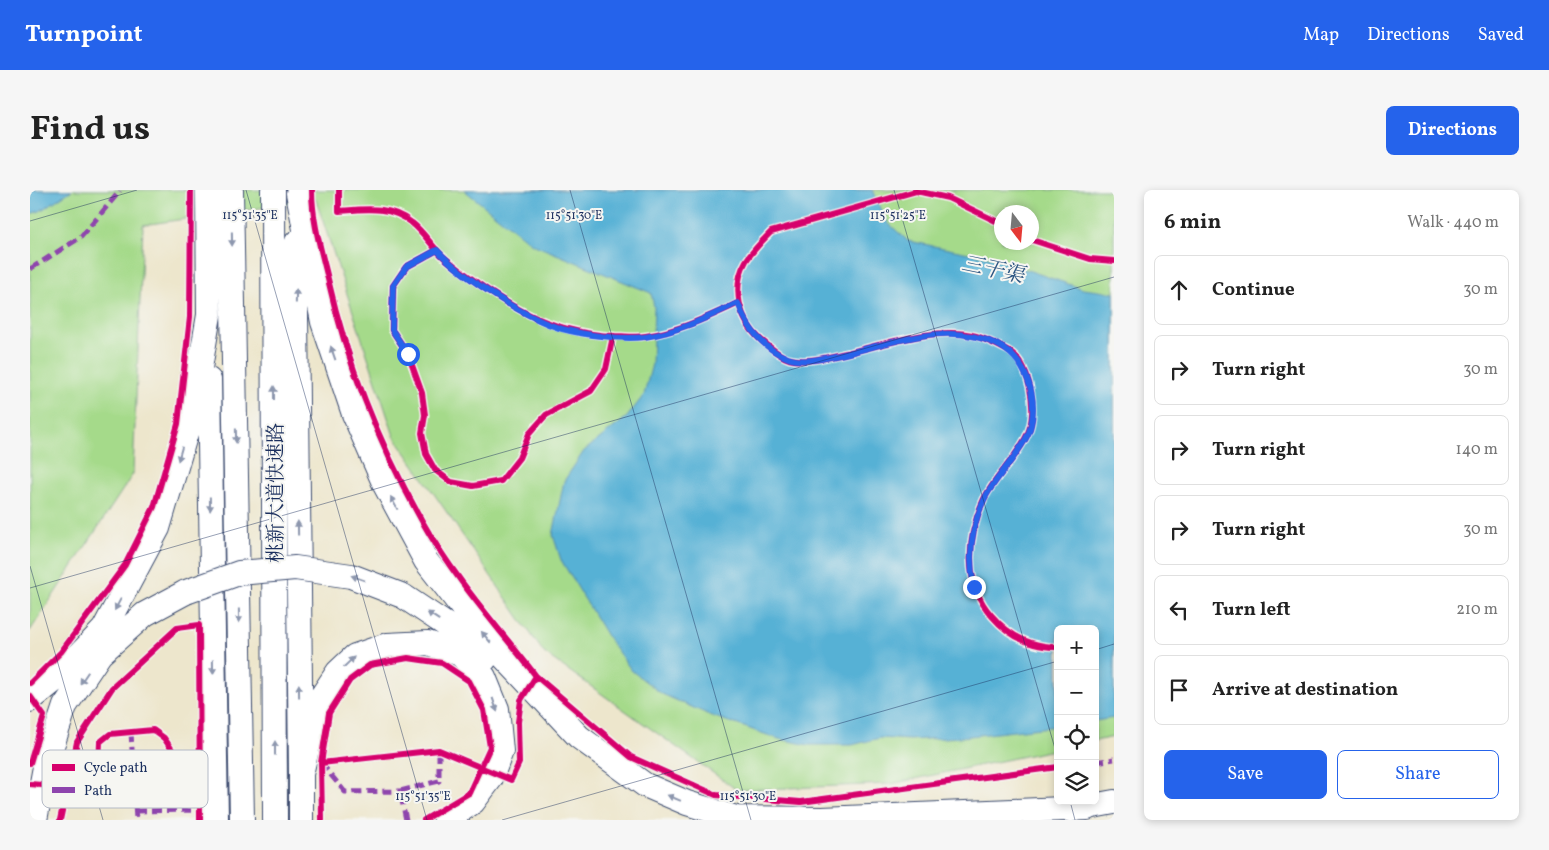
<!DOCTYPE html>
<html lang="en">
<head>
<meta charset="utf-8">
<style>
  :root { --surface:#fff; --page:#f6f6f6; --text:#222; --muted:#767676; --line:#e0e0e0; --accent:#2563eb }
  body { margin:0; font-family:Vollkorn,"Noto Serif SC",serif; background:var(--page); color:var(--text) }
  .controls { position:absolute; right:15px; bottom:15px; display:grid; overflow:hidden; border-radius:8px; box-shadow:0 2px 8px #0003 }
  .controls button { width:45px; height:45px; display:grid; place-items:center; padding:0; border:0; border-bottom:1px solid var(--line); background:var(--surface); color:var(--text); font:25px sans-serif }
  .compass { position:absolute; left:964px; top:15px; width:45px; height:45px; border-radius:50%; background:var(--surface); box-shadow:0 2px 8px #0003; rotate:164deg }
  .stop { position:absolute; width:15px; height:15px; margin:-11px; border:4px solid #2563eb; border-radius:50%; background:#fff }
  .stop.end { background:#2563eb; border-color:#fff; box-shadow:0 1px 5px #0008 }
  .list { margin:0; padding:0; list-style:none }
  h2 { display:flex; justify-content:space-between; align-items:center; height:65px; margin:0; padding:0 20px; font-size:21px }
  h2 small { font-size:16px; font-weight:400; color:var(--muted) }
  .list li { display:grid; grid-template-columns:32px 1fr auto; gap:15px; align-items:center; box-sizing:border-box; height:70px; margin:0 10px 10px; padding:0 10px; border:1px solid var(--line); border-radius:8px }
  .list b { display:block; font-size:19px; white-space:nowrap }
  .list em { font-size:16px; font-style:normal; color:var(--muted) }
  .actions { display:flex; gap:10px; padding:15px 20px }
  .actions a { flex:1; padding:11px 0; border:1px solid var(--accent); border-radius:8px; text-align:center; font-size:18px; color:var(--accent) }
  .actions .main { background:var(--accent); color:#fff }
  .icon { flex:none; width:28px; height:28px; fill:none; stroke:currentColor; stroke-width:2; stroke-linecap:round; stroke-linejoin:round }
  .map { position:relative; flex:none; width:1084px; height:630px; overflow:hidden; border-radius:8px }
  header { display:flex; align-items:center; gap:30px; box-sizing:border-box; height:70px; padding:0 25px; background:var(--accent); color:#fff }
  header strong { font-size:24px }
  nav { display:flex; gap:28px; margin-inline-start:auto; font-size:18px }
  .intro { display:flex; align-items:center; justify-content:space-between; box-sizing:border-box; height:120px; padding:0 30px }
  h1 { margin:0; font-size:35px }
  .button { padding:12px 22px; border-radius:8px; background:var(--accent); color:#fff; font-size:18px; font-weight:700 }
  main { display:flex; gap:30px; padding:0 30px }
  aside { flex:1; background:var(--surface); border-radius:8px; box-shadow:0 2px 8px #0003 }
  .map>svg:first-child { display:block }
  .green { fill:#a5da8a; stroke:#608474; fill-rule:evenodd }
  .water { fill:#57b1d5; stroke:#39709a }
  .lines { fill:none; stroke-linecap:round; stroke-linejoin:round }
  .highway-casing { stroke:#3a4a6e; stroke-width:26 }
  .highway { stroke:#fff; stroke-width:24 }
  .highway-bridge-casing { stroke:#3a4a6e; stroke-width:26; stroke-linecap:butt }
  .highway-bridge { stroke:#fff; stroke-width:24 }
  .quiet { stroke:#8e44ad; stroke-width:5; stroke-dasharray:10 5; stroke-linecap:butt }
  .cycleway-casing { stroke:#f6f6f2; stroke-width:9 }
  .cycleway { stroke:#d6006c; stroke-width:6 }
  .oneway { fill:#8d97ae }
  .route { stroke:#2563eb; stroke-width:6 }
  .ticks { fill:none; stroke:#1b2f5e; stroke-width:1; stroke-opacity:0.45 }
  .labels { text-anchor:middle; stroke-width:4; stroke-linejoin:round; paint-order:stroke }
  .street-label { font-size:20px; fill:#1b2f5e; stroke:#f6f6f2 }
  .water-label { font-size:21px; font-style:italic; fill:#2d5682; stroke:#f6f6f2 }
  .key { fill:#f6f6f2; stroke:#b4bac6; stroke-width:1 }
  .key-label { font-size:14px; fill:#1b2f5e }
  .ticks-label { font-size:12px; text-anchor:middle; fill:#1b2f5e; stroke:#f6f6f2; stroke-width:4; stroke-linejoin:round; paint-order:stroke }
</style>
</head>
<body>
<header>
<strong>Turnpoint</strong>
<nav><a>Map</a><a>Directions</a><a>Saved</a></nav>
</header>
<div class="intro"><h1>Find us</h1><a class="button">Directions</a></div>
<main>
<div class="map">
<svg width="1084" height="630" viewBox="0 0 1084 630">
  <rect width="100%" height="100%" fill="#f6f6f2"/>
  <filter id="ink" filterUnits="userSpaceOnUse"><feTurbulence type="fractalNoise" baseFrequency=".02" numOctaves="2"/><feDisplacementMap in="SourceGraphic" scale="10" xChannelSelector="R" yChannelSelector="G"/><feConvolveMatrix kernelMatrix="1 2 1 2 8 2 1 2 1" color-interpolation-filters="sRGB"/></filter>
  <filter id="wash" filterUnits="userSpaceOnUse"><feTurbulence type="fractalNoise" baseFrequency=".0096" numOctaves="4" result="noise"/><feDisplacementMap in="SourceGraphic" scale="20" xChannelSelector="R" yChannelSelector="G"/><feGaussianBlur stdDeviation="1.12" result="paint"/><feColorMatrix in="noise" values="0 0 0 0 0 0 0 0 0 0 0 0 0 0 0 0 0 1.4 0 .05"/><feComposite in="paint" operator="in"/></filter>
  <g filter="url(#wash)">
    <rect width="100%" height="100%" fill="#ede6cc"/>
    <path class="green" d="M 0,0 L 1084,0 L 1084,547 L 1065,551 L 1065,439 L 1028,439 L 1028,559 L 861,594 L 707,600 L 514,463 L 364,246 L 286,10 L 113,35 L 103,284 L 0,441 ZM 972,22 L 1002,22 L 1002,52 L 972,52 Z"/>
    <path class="water" d="M 0,0 L 42,0 L 10,21 L 0,24 Z
      M 434,0 L 842,0 L 858,33 L 878,51 L 959,67 L 1053,99 L 1084,103 L 1084,528 L 1065,531 L 1065,439 L 1028,439 L 1028,536 L 931,547 L 880,550 L 850,548 L 822,555 L 779,555 L 749,549 L 682,526 L 632,504 L 602,481 L 580,451 L 531,370 L 523,345 L 534,291 L 554,261 L 597,227 L 614,205 L 622,174 L 624,117 L 621,103 L 502,54 Z"/>
  </g>
  <g filter="url(#ink)">
    <g class="lines">
      <defs>
        <path id="highway" d="M 201,0 L 212,630
          M 243,0 L 245,630
          M 268,3 L 293,132 L 324,224 L 355,295 L 396,371 L 457,449 L 549,547 L 615,595 L 657,613 L 706,628 L 792,629 L 1057,618
          M 267,52 L 266,122 L 271,584
          M 179,190 L 186,630
          M 373,406 L 424,440 L 455,469
          M 0,510 L 25,490 L 74,439 L 128,338 L 163,219 L 179,125 L 178,0
          M 1041,620 L 1084,612
          M 5,630 L 15,577 L 35,516 L 70,464 L 115,424 L 156,402
          M 271,630 L 271,584 L 288,512 L 308,482 L 325,466 L 357,455 L 398,453 L 430,464 L 454,487 L 467,519 L 471,561 L 461,588 L 443,612 L 416,630"/>
      </defs>
      <use href="#highway" class="highway-casing"/>
      <use href="#highway" class="highway"/>
      <defs>
        <path id="highway-bridge" d="M 156,402 L 209,383 L 265,378 L 321,386 L 373,406"/>
      </defs>
      <use href="#highway-bridge" class="highway-bridge-casing"/>
      <use href="#highway-bridge" class="highway-bridge"/>
      <path class="quiet" d="M 0,79 L 51,47 L 90,1
        M 101,542 L 106,630
        M 1065,572 L 1084,569
        M 291,573 L 315,602 L 370,601
        M 106,621 L 170,620
        M 376,630 L 370,601 L 409,591 L 409,560"/>
      <defs>
        <path id="cycleway" d="M 282,0 C 282,30 291,60 298,89 C 317,173 350,256 392,331 C 423,387 467,436 506,486 L 491,510 L 488,532 L 489,573 L 481,590 L 409,560 L 291,573
          M 309,0 L 309,21 C 335,19 360,15 382,33 C 395,43 403,59 416,69 C 467,110 517,144 585,146 C 595,146 606,148 616,146 C 649,141 678,127 709,113
          M 972,34 L 918,8 L 886,1 L 741,42 C 732,51 723,60 716,71 C 701,97 709,131 731,150 C 739,156 749,166 759,169 C 776,173 796,168 812,164 C 850,156 908,135 946,146 C 956,149 967,155 977,160 C 1000,172 1008,220 998,243 C 988,267 966,285 954,309 C 937,347 933,394 962,426 C 979,446 1001,457 1028,457
          M 1002,50 L 1060,69 L 1084,71
          M 407,60 L 376,77 L 363,96 L 362,140 L 378,164 L 392,203 L 395,225 L 392,243 L 396,264 L 405,280 L 421,292 L 443,296 L 471,291 L 489,268 L 499,244 L 516,225 L 561,201 L 576,179 L 583,146
          M 506,486 L 601,567 L 686,605 L 771,612 L 1028,577
          M 0,493 L 31,462 L 95,375 L 124,317 L 148,234 L 160,127 L 161,0
          M 0,506 L 14,526 L 0,573
          M 0,594 L 57,599 L 68,594 L 70,552 L 80,544 L 123,540 L 134,548 L 149,570 L 170,575
          M 30,630 L 47,552 L 82,498 L 147,438 L 169,435 L 170,630
          M 292,630 L 291,573 L 299,523 L 320,490 L 340,475 L 378,468 L 412,473 L 439,491 L 454,520 L 460,557 L 439,603 L 394,630"/>
      </defs>
      <use href="#cycleway" class="cycleway-casing"/>
      <use href="#cycleway" class="cycleway"/>
    </g>
    <defs><path id="oneway-solid" d="M-6-.8H1V-3.2L6.5 0L1 3.2V.8H-6Z" transform="scale(1.25)"/></defs>
    <g class="oneway">
      <use href="#oneway-solid" transform="translate(202 49) rotate(89)"/>
      <use href="#oneway-solid" transform="translate(266 106) rotate(-89)"/>
      <use href="#oneway-solid" transform="translate(303 163) rotate(-109)"/>
      <use href="#oneway-solid" transform="translate(244 203) rotate(-90)"/>
      <use href="#oneway-solid" transform="translate(206 246) rotate(89)"/>
      <use href="#oneway-solid" transform="translate(150 264) rotate(106)"/>
      <use href="#oneway-solid" transform="translate(364 313) rotate(-118)"/>
      <use href="#oneway-solid" transform="translate(180 314) rotate(89)"/>
      <use href="#oneway-solid" transform="translate(268 338) rotate(-91)"/>
      <use href="#oneway-solid" transform="translate(328 388) rotate(-160)"/>
      <use href="#oneway-solid" transform="translate(88 414) rotate(118)"/>
      <use href="#oneway-solid" transform="translate(209 426) rotate(89)"/>
      <use href="#oneway-solid" transform="translate(403 426) rotate(-146)"/>
      <use href="#oneway-solid" transform="translate(456 447) rotate(-130)"/>
      <use href="#oneway-solid" transform="translate(319 472) rotate(-44)"/>
      <use href="#oneway-solid" transform="translate(183 477) rotate(89)"/>
      <use href="#oneway-solid" transform="translate(54 488) rotate(124)"/>
      <use href="#oneway-solid" transform="translate(269 501) rotate(-91)"/>
      <use href="#oneway-solid" transform="translate(465 515) rotate(71)"/>
      <use href="#oneway-solid" transform="translate(245 558) rotate(-90)"/>
      <use href="#oneway-solid" transform="translate(644 608) rotate(-157)"/>
    </g>
  </g>
  <g class="lines" filter="url(#ink)">
    <path class="route" d="M 378,164 L 362,140 L 363,96 L 376,77 L 407,60 C 433,88 495,128 532,139 C 554,145 592,150 615,147 C 649,142 678,127 708,113 C 717,137 733,159 758,168 C 773,174 795,168 810,165 C 860,154 917,130 966,154 C 997,169 1010,209 999,242 C 992,261 965,288 955,308 C 941,336 938,367 944,397"/>
  </g>
  <path class="ticks" d="M 216,0 L 397,630M 540,0 L 721,630M 864,0 L 1028,569M 0,31 L 107,0M 0,376 L 73,630M 0,398 L 1084,87M 1065,460 L 1084,454M 1040,611 L 1045,630M 472,630 L 1028,471"/>
  <g class="labels">
    <g class="street-label">
      <text transform="translate(245 303) rotate(-90)" y="7">桃新大道快速路</text>
    </g>
    <g class="water-label">
      <text transform="translate(963 79) rotate(12)" y="7">三干渠</text>
    </g>
  </g>
  <rect x="12" y="560" width="166" height="58" rx="8" class="key"/>
  <rect x="22" y="574" width="23" height="7" fill="#d6006c"/>
  <rect x="22" y="597" width="23" height="6" fill="#8e44ad"/>
  <g class="key-label">
    <text x="54" y="582">Cycle path</text>
    <text x="54" y="605">Path</text>
  </g>
  <g class="ticks-label">
    <text x="220" y="29">115°51'35"E</text>
    <text x="544" y="29">115°51'30"E</text>
    <text x="868" y="29">115°51'25"E</text>
    <text x="393" y="610">115°51'35"E</text>
    <text x="718" y="610">115°51'30"E</text>
  </g>
</svg>
<div class="controls">
<button>+</button>
<button>−</button>
<button><svg class="icon" aria-label="locate" viewBox="0 0 24 24"><circle cx="12" cy="12" r="6"/><path d="M12 2v4M12 18v4M2 12h4M18 12h4"/></svg></button>
<button><svg class="icon" aria-label="layers" viewBox="0 0 24 24"><path d="M12 4l9 5-9 5-9-5zM3 14l9 5 9-5"/></svg></button>
</div>
<svg class="compass" viewBox="-18 -18 36 36"><path d="M0-13l5 13h-10z" fill="#e53935"/><path d="M0 13l5-13h-10z" fill="#767676"/></svg>
<div class="stop" style="left:378px;top:164px"></div>
<div class="stop end" style="left:944px;top:397px"></div>
</div>
<aside>
<h2>6 min<small>Walk · 440 m</small></h2>
<ul class="list">
<li><svg class="icon" aria-label="ahead" viewBox="0 0 24 24"><path d="M12 20V5M6 11l6-6 6 6"/></svg><div><b>Continue</b></div><em>30 m</em></li>
<li><svg class="icon" aria-label="right" viewBox="0 0 24 24"><path d="M7 20v-9h11M14 6l5 5-5 5"/></svg><div><b>Turn right</b></div><em>30 m</em></li>
<li><svg class="icon" aria-label="right" viewBox="0 0 24 24"><path d="M7 20v-9h11M14 6l5 5-5 5"/></svg><div><b>Turn right</b></div><em>140 m</em></li>
<li><svg class="icon" aria-label="right" viewBox="0 0 24 24"><path d="M7 20v-9h11M14 6l5 5-5 5"/></svg><div><b>Turn right</b></div><em>30 m</em></li>
<li><svg class="icon" aria-label="left" viewBox="0 0 24 24"><path d="M17 20v-9H6M10 6l-5 5 5 5"/></svg><div><b>Turn left</b></div><em>210 m</em></li>
<li><svg class="icon" aria-label="arrive" viewBox="0 0 24 24"><path d="M6 21V4h12l-3 4 3 4H6"/></svg><div><b>Arrive at destination</b></div></li>
</ul>
<div class="actions"><a class="main">Save</a><a>Share</a></div>
</aside>
</main>
</body>
</html>
